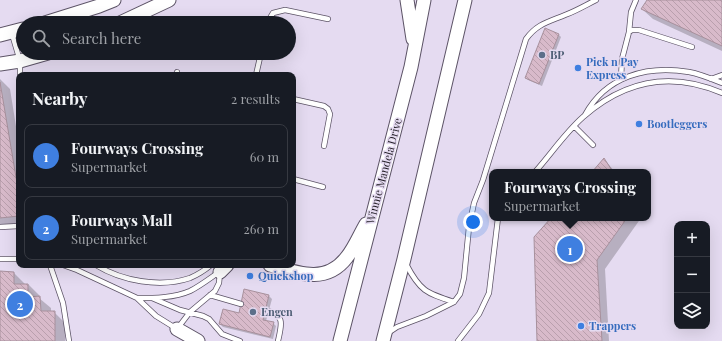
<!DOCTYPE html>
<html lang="en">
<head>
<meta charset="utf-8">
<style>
  :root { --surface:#171b24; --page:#242831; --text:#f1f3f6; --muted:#9ea1a6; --line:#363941; --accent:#7c3aed }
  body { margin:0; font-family:"Playfair Display",serif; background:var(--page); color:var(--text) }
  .controls { position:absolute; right:12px; bottom:12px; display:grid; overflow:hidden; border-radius:8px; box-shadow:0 4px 16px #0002 }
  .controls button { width:36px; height:36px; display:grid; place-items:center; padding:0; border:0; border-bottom:1px solid var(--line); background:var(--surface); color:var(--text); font:20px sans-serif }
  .you { position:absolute; left:473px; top:222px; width:14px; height:14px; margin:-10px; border:3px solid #fff; border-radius:50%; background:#1a73e8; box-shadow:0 0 0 6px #1a73e833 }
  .badge { display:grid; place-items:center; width:26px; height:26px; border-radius:50%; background:var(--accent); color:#fff; font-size:13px; font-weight:700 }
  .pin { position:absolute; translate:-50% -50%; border:2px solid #fff; box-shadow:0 1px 4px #0006 }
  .popup { position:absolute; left:489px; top:169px; width:162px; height:52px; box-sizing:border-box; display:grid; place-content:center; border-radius:8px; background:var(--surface); filter:drop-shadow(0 1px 3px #0005); font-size:13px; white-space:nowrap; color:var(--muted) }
  .popup b { font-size:15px; color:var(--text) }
  .popup::after { content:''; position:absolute; left:50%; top:100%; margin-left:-8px; border:8px solid transparent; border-top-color:var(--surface) }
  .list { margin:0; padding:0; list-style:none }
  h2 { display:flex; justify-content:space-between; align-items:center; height:52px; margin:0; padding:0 16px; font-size:17px }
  h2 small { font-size:13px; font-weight:400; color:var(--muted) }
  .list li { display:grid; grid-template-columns:26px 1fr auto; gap:12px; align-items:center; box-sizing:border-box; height:64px; margin:0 8px 8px; padding:0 8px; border:1px solid var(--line); border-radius:8px }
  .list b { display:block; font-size:15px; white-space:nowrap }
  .list p { margin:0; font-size:13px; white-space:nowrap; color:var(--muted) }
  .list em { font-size:13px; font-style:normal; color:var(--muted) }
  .icon { flex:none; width:22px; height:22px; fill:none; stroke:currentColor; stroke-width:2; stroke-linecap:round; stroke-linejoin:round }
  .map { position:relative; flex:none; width:722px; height:341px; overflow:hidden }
  .search { position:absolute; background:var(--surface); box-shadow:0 4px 16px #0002; left:16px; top:16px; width:280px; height:44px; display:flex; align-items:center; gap:10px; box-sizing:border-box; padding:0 14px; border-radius:22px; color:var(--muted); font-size:15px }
  .panel { position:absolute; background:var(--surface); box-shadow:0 4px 16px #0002; left:16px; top:72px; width:280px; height:196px; border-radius:8px }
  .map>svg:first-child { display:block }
  .shadow { fill:#0003 }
  .building { fill:url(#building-back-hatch); stroke:#a7909c }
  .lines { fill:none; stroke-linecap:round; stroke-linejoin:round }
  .lane-casing { stroke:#5c5366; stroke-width:6 }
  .secondary-casing { stroke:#5c5366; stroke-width:15 }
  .lane { stroke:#fff; stroke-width:4.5 }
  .secondary { stroke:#fff; stroke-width:13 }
  .service-dot { fill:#5c6f8a; stroke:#e5dbf1; stroke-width:1.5 }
  .shop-dot { fill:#3f7fe0; stroke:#e5dbf1; stroke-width:1.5 }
  .labels { text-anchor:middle; stroke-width:3; stroke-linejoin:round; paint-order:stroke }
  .service-label { font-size:11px; font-weight:bold; fill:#4e5e75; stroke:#e5dbf1; text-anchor:start }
  .shop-label { font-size:11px; font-weight:bold; fill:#366cbe; stroke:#e5dbf1; text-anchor:start }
  .street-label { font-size:11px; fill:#1c1820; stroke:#e5dbf1 }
</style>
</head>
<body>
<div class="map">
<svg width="722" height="341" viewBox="0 0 722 341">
  <defs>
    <pattern id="building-back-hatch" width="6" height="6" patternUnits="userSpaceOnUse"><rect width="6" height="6" fill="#d8baca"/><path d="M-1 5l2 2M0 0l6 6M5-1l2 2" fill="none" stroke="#b99fad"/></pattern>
  </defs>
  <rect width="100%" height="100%" fill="#e5dbf1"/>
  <path class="shadow" d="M 648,0 L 722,0 L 722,51 L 653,19 L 642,9 Z
    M 559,35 L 561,37 L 542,86 L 528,80 L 526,78 Z
    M 0,79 L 10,89 L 19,145 L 19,227 L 0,229 Z
    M 604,159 L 615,172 L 593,172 Z
    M 552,218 L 641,218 L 605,269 L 609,341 L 538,341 Z
    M 0,272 L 14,273 L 25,284 L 28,284 L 39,295 L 39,298 L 51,308 L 51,312 L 54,312 L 65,323 L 65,341 L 0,341 Z
    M 245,291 L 269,296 L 272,299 L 266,321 L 273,323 L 276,326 L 273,339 L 223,327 L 220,324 L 239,314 Z"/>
  <path class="building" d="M 647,0 L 722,0 L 722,46 L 641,9 Z
    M 545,28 L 559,34 L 539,84 L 525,78 Z
    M 0,82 L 19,195 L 19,216 L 0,218 Z
    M 604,158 L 613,172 L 592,172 Z
    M 551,218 L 627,218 L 597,260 L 602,341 L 537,341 L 534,237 Z
    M 0,271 L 14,272 L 14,284 L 28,284 L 28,297 L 40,296 L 41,311 L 55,311 L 55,341 L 0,341 Z
    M 244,289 L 269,295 L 263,320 L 274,322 L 270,337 L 219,324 L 223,309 L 239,313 Z"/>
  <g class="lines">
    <defs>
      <path id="lane" d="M 267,23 L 273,13 L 285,10 L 328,19
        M 629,32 L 631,12 L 636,0
        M 12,34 L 20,61 L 20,75
        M 176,75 L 177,72
        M 256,75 L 261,53
        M 621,79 L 622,59 L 629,32 L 632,30 L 639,30 L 692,47
        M 711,79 L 722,75
        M 293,99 L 324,106 L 328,109 L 330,114 L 324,146
        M 585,115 C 606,76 647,65 689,72 C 700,74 712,79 722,83
        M 574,126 L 593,145
        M 535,172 C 551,154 565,133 583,117 C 625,80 671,71 722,93
        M 293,179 L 323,187
        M 0,227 L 19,226
        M 0,259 L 19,259
        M 406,264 C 420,291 426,293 454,302
        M 50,265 L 63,303 L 69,341
        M 63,265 L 77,270 L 137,298 L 156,316 L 177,329 L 190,312 L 215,291 L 219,283 L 220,273
        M 96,265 C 122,281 160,288 190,278 C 197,275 205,270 211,265
        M 210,295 L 241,304
        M 137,298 C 154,298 174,298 190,291 C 200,286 209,279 219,272
        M 152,298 L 180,310 L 203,316 L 209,319 L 222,334 L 240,341
        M 266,310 C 285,316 282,323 278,341
        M 388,333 L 397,327 L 426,316 L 454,302 L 460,294 L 464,278 L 469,227 L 474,203 L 483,180 L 526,39 C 537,24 548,22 565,15 C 576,11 586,5 596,0
        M 458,341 L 479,314 L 489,293 L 498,218"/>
      <path id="secondary" d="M 407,0 L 413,39
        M 45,23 L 99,6 L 114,0
        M 120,23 L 169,0
        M 0,35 L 23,29
        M 0,64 L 20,61 L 48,53
        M 270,265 C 297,273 326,285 347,257 C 355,247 360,234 366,224
        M 220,272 L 227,265
        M 177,329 L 198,341
        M 340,341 L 411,67 L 424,0
        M 383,341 L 404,259 L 465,0"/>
    </defs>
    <use href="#lane" class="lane-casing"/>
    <use href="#secondary" class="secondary-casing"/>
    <use href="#lane" class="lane"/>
    <use href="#secondary" class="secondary"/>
  </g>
  <g class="service-dot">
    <circle cx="542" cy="55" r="4"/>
    <circle cx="253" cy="312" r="4"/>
  </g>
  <g class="shop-dot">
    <circle cx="578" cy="68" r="4"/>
    <circle cx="639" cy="124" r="4"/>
    <circle cx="250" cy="276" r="4"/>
    <circle cx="581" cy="326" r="4"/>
  </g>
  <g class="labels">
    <g class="service-label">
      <text x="550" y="59">BP</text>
      <text x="261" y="316">Engen</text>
    </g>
    <g class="shop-label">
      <text x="586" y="66">Pick n Pay<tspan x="586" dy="13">Express</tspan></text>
      <text x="647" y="128">Bootleggers</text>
      <text x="258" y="280">Quickshop</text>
      <text x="589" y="330">Trappers</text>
    </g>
    <g class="street-label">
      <text transform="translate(384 171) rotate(-75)" y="4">Winnie Mandela Drive</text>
    </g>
  </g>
</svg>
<div class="controls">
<button>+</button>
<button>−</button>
<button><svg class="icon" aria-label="layers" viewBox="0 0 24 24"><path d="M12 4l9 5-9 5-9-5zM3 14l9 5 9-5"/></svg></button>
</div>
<div class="you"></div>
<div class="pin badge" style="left:570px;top:249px;background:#3f7fe0">1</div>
<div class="popup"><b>Fourways Crossing</b>Supermarket</div>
<div class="pin badge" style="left:20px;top:304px;background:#3f7fe0">2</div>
<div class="search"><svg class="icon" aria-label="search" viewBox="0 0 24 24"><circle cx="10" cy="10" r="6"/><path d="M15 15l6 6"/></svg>Search here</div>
<section class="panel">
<h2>Nearby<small>2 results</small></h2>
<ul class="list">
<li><span class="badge" style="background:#3f7fe0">1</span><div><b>Fourways Crossing</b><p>Supermarket</p></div><em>60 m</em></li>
<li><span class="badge" style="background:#3f7fe0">2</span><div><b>Fourways Mall</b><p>Supermarket</p></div><em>260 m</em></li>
</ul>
</section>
</div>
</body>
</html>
